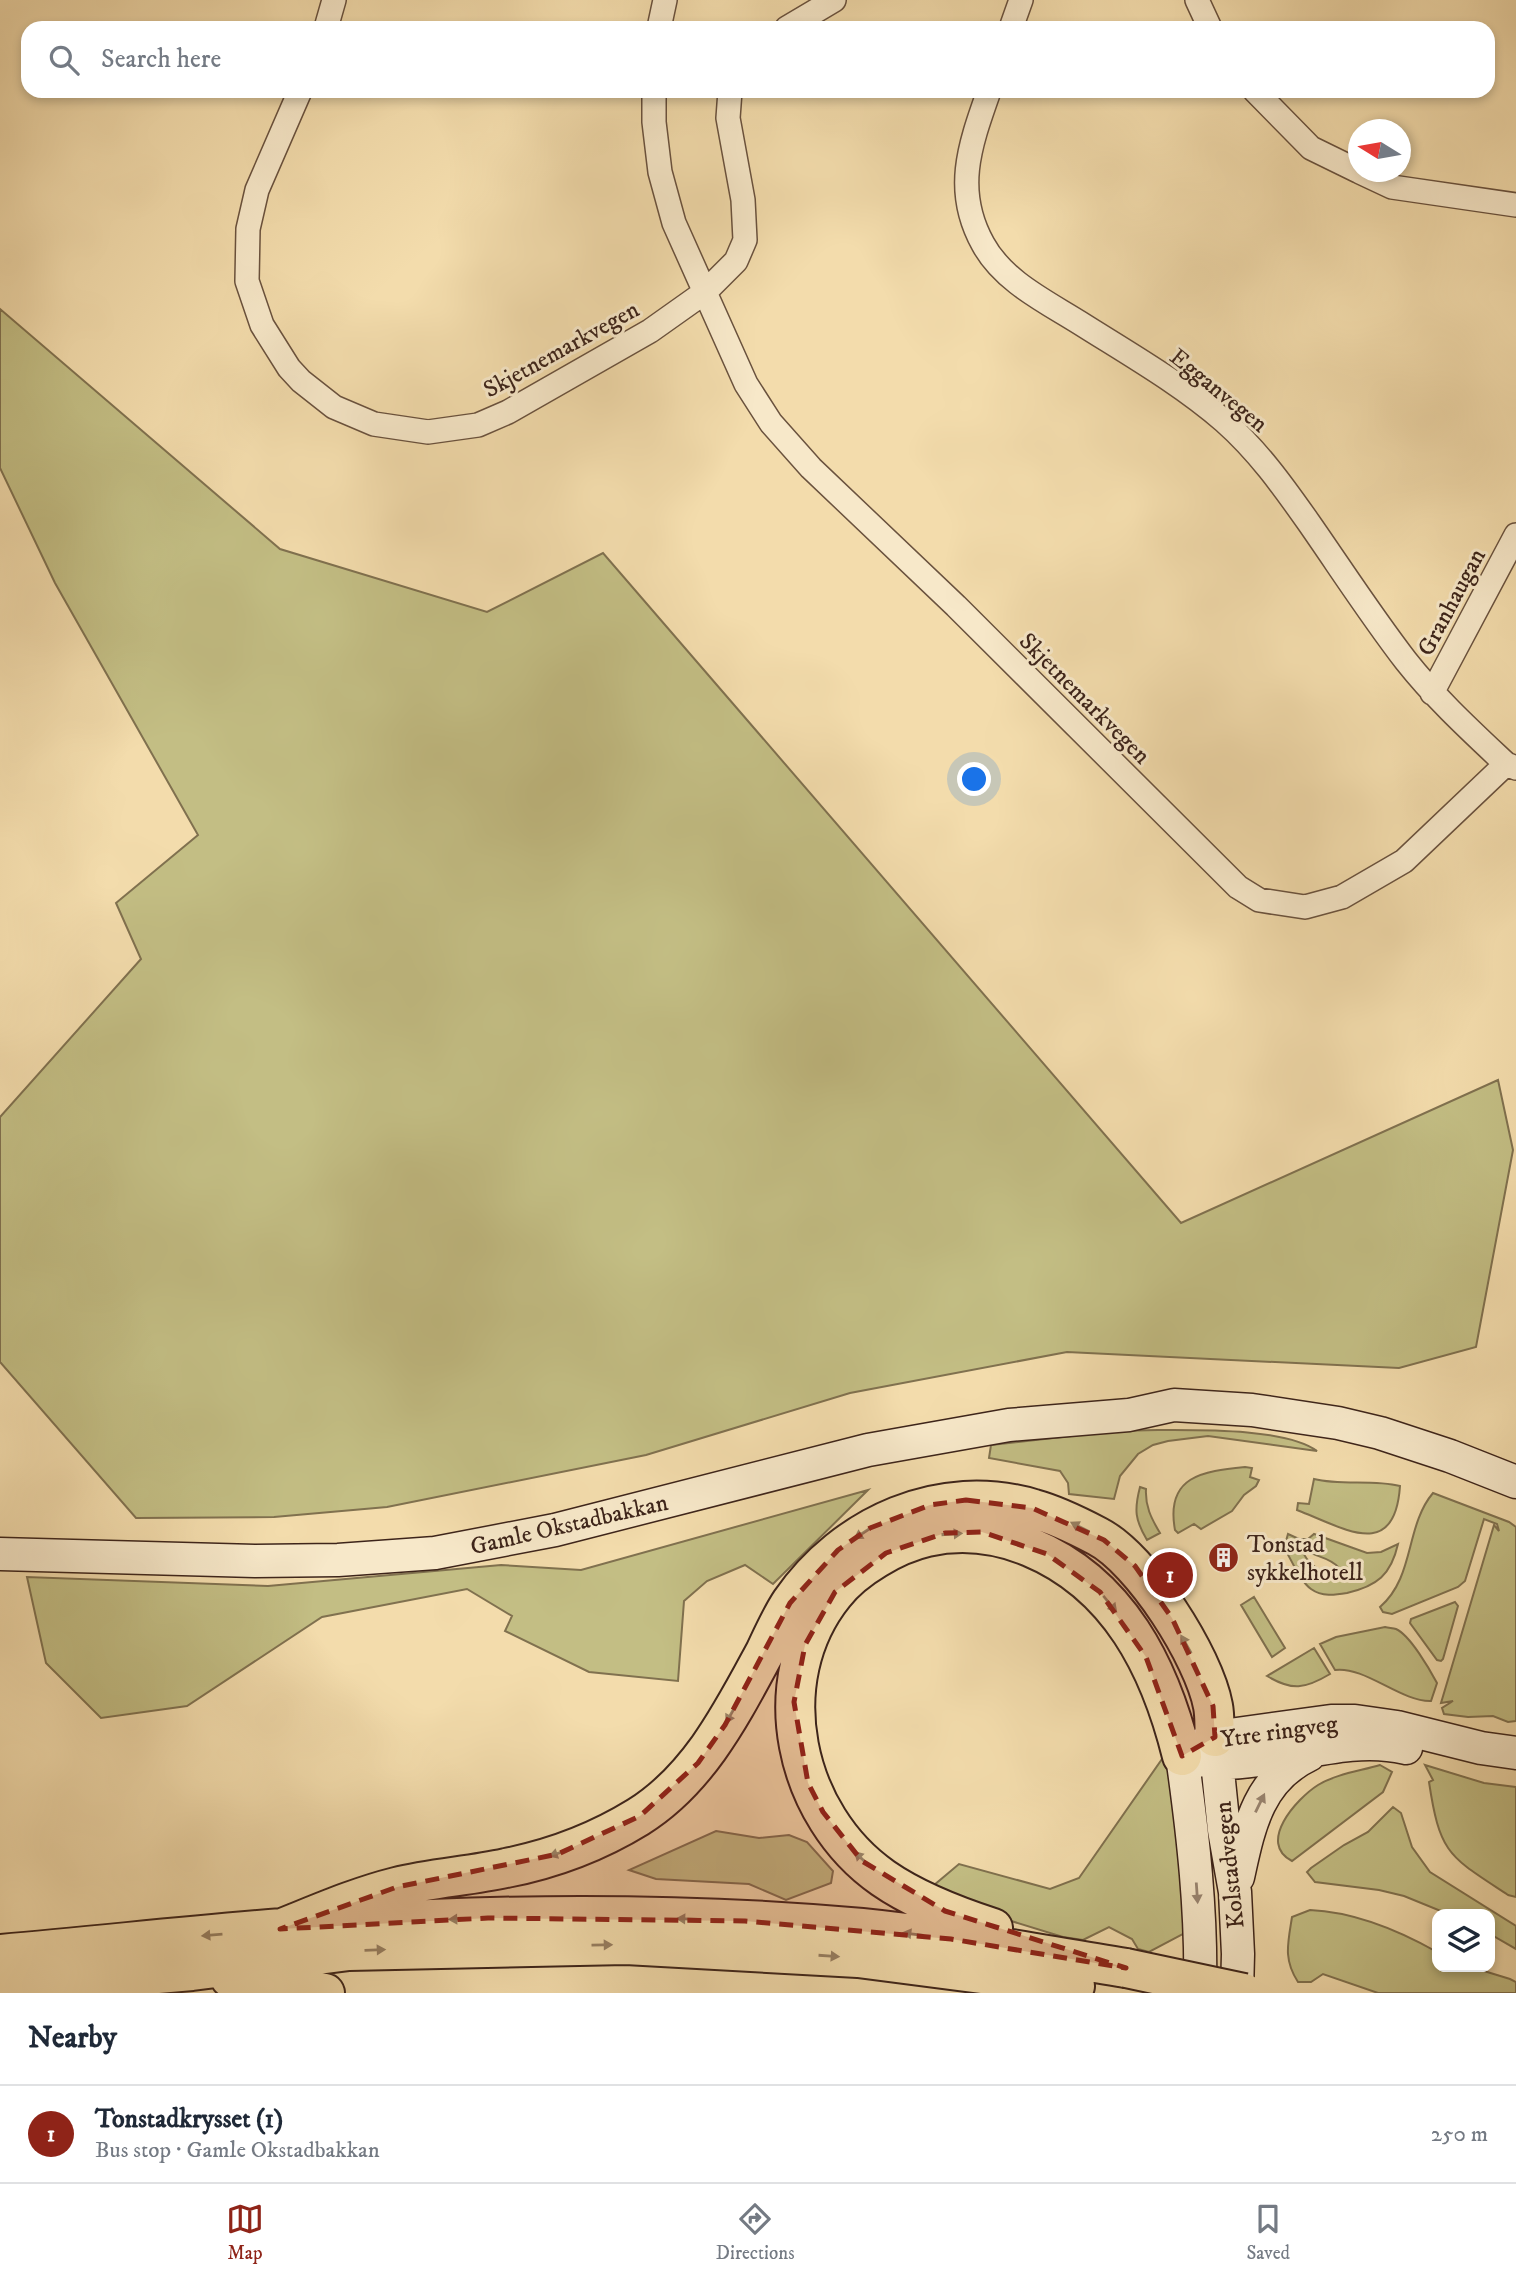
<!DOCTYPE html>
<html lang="en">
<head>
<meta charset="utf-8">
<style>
  :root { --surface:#fff; --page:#f6f6f7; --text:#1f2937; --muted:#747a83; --line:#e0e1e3; --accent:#8f2418 }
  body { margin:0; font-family:"IM FELL DW Pica",serif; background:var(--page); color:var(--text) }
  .controls { position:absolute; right:21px; bottom:21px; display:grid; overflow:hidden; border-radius:14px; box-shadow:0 4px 10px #0003 }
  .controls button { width:63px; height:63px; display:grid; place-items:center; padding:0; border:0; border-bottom:2px solid var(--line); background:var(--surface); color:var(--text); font:35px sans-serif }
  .compass { position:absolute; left:1348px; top:119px; width:63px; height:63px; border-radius:50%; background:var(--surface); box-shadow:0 4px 10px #0003; rotate:281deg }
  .you { position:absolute; left:975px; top:780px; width:24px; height:24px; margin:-18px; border:5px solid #fff; border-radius:50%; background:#1a73e8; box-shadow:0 0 0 10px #1a73e833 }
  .badge { display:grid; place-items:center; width:46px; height:46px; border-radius:50%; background:var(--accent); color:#fff; font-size:23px; font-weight:700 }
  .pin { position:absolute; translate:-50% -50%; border:4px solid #fff; box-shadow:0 2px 7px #0006 }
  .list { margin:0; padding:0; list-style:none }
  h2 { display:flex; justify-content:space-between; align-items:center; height:91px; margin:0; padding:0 28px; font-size:30px }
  h2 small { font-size:23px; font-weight:400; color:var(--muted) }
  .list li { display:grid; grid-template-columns:46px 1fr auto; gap:21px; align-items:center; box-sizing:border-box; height:98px; padding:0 28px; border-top:2px solid var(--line) }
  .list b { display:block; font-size:26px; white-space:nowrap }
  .list p { margin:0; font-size:23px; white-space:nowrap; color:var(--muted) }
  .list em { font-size:23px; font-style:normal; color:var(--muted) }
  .icon { flex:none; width:38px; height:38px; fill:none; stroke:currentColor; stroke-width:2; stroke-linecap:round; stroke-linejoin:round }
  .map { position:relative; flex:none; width:1516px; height:1993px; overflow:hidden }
  .search { position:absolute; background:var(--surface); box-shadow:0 4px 10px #0003; left:21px; right:21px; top:21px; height:77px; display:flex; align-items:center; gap:18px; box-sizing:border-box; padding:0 24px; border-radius:21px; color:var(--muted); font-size:26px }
  .sheet { height:189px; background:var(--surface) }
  nav { display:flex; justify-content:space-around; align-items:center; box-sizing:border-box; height:98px; border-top:2px solid var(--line); background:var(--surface); font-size:19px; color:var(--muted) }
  nav a { display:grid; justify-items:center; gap:4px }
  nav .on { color:var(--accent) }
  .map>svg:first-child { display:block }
  .green { fill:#c3be84; stroke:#80714f; stroke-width:2 }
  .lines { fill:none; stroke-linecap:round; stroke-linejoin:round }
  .minor-casing { stroke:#6a523e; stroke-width:26 }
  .secondary-casing { stroke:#3d241a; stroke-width:35 }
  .trunk-casing { stroke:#3d241a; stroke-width:42 }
  .minor { stroke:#f7e8c9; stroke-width:23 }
  .secondary { stroke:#f7e8c9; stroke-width:32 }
  .trunk { stroke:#f3dcac; stroke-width:38 }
  .trunk-bridge-casing { stroke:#3d241a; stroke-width:42; stroke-linecap:butt }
  .trunk-bridge { stroke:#f3dcac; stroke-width:38 }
  .oneway { fill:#988063 }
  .oneway2 { fill:#9a8672 }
  .marked { fill:#8f2418; fill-opacity:0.2; stroke:#8f2418; stroke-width:5; stroke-dasharray:14 9; stroke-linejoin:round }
  .labels { text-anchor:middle; stroke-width:6; stroke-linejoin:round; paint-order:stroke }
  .street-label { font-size:24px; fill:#3d241a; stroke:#f7e8c9 }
  .poi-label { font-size:24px; fill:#3d241a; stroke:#f7e8c9; text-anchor:start }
</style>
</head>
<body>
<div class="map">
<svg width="1516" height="1993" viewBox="0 0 1516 1993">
  <rect width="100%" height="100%" fill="#f3dcac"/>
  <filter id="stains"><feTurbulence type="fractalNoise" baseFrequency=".00286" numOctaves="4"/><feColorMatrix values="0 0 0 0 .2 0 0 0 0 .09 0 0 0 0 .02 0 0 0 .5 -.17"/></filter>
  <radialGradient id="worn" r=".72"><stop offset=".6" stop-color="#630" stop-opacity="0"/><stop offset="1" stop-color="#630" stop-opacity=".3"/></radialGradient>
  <path class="green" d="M 0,309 L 280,549 L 487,612 L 603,553 L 1181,1223 L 1498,1080 L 1513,1150 L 1476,1347 L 1399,1368 L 1067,1352 L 850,1393 L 646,1455 L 387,1507 L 274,1517 L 136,1518 L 0,1362 L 0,1117 L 141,959 L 116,903 L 198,835 L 55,583 L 0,468 Z
    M 1158,1430 C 1198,1430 1286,1428 1317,1451 L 1208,1436 L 1168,1441 L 1153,1445 L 1138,1454 L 1120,1476 L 1114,1499 L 1069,1494 L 1068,1483 L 1060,1471 L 989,1458 L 991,1445 L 1115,1431 Z
    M 1245,1467 L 1252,1468 L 1250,1477 L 1259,1480 L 1256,1486 L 1244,1495 L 1232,1511 L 1201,1529 L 1194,1524 L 1178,1533 L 1175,1530 C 1165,1476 1203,1471 1245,1467 Z
    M 1314,1479 C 1342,1486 1372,1479 1400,1486 C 1395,1560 1347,1530 1302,1512 L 1297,1510 L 1298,1503 L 1309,1504 Z
    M 1140,1487 L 1146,1489 C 1145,1506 1151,1518 1160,1533 L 1147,1540 C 1135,1520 1134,1510 1140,1487 Z
    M 868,1490 L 773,1584 L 745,1565 L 707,1581 L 684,1601 L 678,1681 L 589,1672 L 505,1631 L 512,1616 L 467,1589 L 322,1617 L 187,1706 L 101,1718 L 46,1663 L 27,1577 L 268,1586 L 501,1565 L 581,1570 Z
    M 1433,1493 L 1509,1522 L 1516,1527 L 1516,1721 L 1508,1722 L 1493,1716 L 1468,1717 L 1444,1714 L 1442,1708 L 1453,1701 L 1441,1703 L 1494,1525 L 1499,1531 L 1497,1524 L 1484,1519 L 1465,1581 L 1458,1587 L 1392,1614 L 1383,1612 L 1380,1607 C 1415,1577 1405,1526 1433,1493 Z
    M 1288,1534 L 1299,1539 C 1301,1558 1318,1576 1338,1573 L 1338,1567 C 1326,1553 1304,1559 1302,1539 L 1308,1539 L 1314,1534 L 1367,1553 L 1381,1552 L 1398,1544 C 1391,1575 1377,1586 1347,1593 C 1335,1595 1322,1597 1311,1589 C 1299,1580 1292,1560 1284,1548 Z
    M 1254,1597 L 1285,1648 L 1272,1657 L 1241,1605 Z
    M 1455,1602 L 1458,1606 L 1443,1659 L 1441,1661 L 1437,1660 L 1410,1623 L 1411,1619 Z
    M 1385,1627 C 1389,1628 1393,1628 1396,1629 C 1410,1635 1430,1670 1437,1683 L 1431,1701 C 1401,1702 1365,1666 1335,1670 L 1320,1644 L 1336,1637 Z
    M 1314,1648 L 1330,1674 C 1305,1689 1292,1691 1267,1676 Z
    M 1169,1749 L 1186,1916 L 1185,1933 L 1149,1952 L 1138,1949 L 1132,1939 L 1109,1927 L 1083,1940 L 1063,1937 L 966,1907 L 933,1886 L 959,1864 L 1050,1889 L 1079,1878 Z
    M 1380,1765 L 1392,1772 L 1383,1792 L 1292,1861 C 1257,1843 1296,1799 1318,1785 C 1336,1774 1360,1771 1380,1765 Z
    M 1425,1765 L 1484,1783 L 1516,1787 L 1516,1897 L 1508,1895 C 1449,1856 1440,1855 1429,1782 L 1433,1780 Z
    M 1393,1807 L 1401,1813 L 1412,1847 L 1430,1872 L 1516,1926 L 1516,1949 L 1490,1934 L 1490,1914 L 1448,1914 L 1404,1896 L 1379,1890 L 1315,1882 L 1307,1872 L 1311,1868 L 1344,1845 L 1368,1832 Z
    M 716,1831 L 759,1838 L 789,1835 L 807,1842 L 833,1871 L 831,1883 L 786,1900 L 749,1884 L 656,1879 L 629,1870 Z
    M 1310,1910 C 1355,1912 1398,1930 1437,1952 L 1437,1967 L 1471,1967 L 1510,1979 L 1516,1982 L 1516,1993 L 1378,1993 L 1323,1974 L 1311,1982 L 1298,1982 C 1283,1959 1288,1943 1292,1917 Z"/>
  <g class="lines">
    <defs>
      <path id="minor" d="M 1197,0 L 1210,28
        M 326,28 L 334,0
        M 659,28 L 665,0
        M 787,28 L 834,0
        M 1011,28 L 1021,0
        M 300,91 L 257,190 L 248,229 L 247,281 L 262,325 L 289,368 L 301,381 L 334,407 L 374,424 L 428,432 L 478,425 L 508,412 L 650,331 L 705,292 L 736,261 L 745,240 L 743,200 L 728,118 L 730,91
        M 654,91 L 654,122 L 660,172 L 674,223 L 746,384 L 771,423 L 811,468 L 956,606 L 1238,887 L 1259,900 L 1305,907 L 1342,897 L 1404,861 L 1506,764
        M 989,91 C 970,145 953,190 983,244 C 1003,281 1045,301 1080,323 C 1129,354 1180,383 1224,421 C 1258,451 1283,486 1309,523 C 1341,569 1372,617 1406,661 C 1436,699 1471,731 1506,764 L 1516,768
        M 1255,91 L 1311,148 L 1358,171
        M 1360,172 L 1392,187 L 1516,205
        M 1432,693 L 1516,535"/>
      <path id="secondary" d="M 0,1554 L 255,1561 L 338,1560 L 435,1553 L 555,1530 L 868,1450 L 1009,1425 L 1129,1415 L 1174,1405 L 1252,1410 L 1338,1423 L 1380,1433 L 1450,1456 L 1516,1482
        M 1215,1742 L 1224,1830 L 1235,1892 L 1238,1954 L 1237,1993
        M 1195,1748 L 1215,1737 L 1331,1721 L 1355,1721 L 1397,1727 L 1481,1748 L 1516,1753
        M 1182,1756 C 1194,1758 1207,1762 1219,1763 C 1281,1764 1345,1733 1406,1748
        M 1182,1756 C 1193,1834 1202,1913 1200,1993
        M 1238,1877 C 1249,1827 1258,1779 1309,1755"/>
      <path id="trunk" d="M 993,1928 C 956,1916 916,1901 883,1878 C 794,1816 764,1681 834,1594 C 854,1568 896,1544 927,1537 C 963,1529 996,1533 1030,1547 C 1119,1584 1160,1667 1182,1756
        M 280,1929 C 318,1914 356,1897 396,1887 C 432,1878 470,1876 506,1868 C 552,1859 599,1841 638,1817 C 699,1779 732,1713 765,1652 C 773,1635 781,1617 791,1602 C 844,1525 941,1481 1034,1509 C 1056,1515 1076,1525 1097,1536 C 1142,1559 1204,1657 1213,1706 C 1215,1716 1214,1727 1215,1737
        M 0,1954 C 117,1944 234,1930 351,1923 C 518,1913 695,1913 862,1928 C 951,1937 1038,1954 1126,1968
        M 230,1978 L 325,1993
        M 0,1991 L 57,1983 L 192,1971 L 349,1951 L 626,1945 L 858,1958 L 1075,1986"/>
    </defs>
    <use href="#minor" class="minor-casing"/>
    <use href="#secondary" class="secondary-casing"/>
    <use href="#trunk" class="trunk-casing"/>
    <use href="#minor" class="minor"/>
    <use href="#secondary" class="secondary"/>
    <use href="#trunk" class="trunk"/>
    <defs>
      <path id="trunk-bridge" d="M 1126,1968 L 1244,1993"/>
    </defs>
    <use href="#trunk-bridge" class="trunk-bridge-casing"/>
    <use href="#trunk-bridge" class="trunk-bridge"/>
  </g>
  <defs><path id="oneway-solid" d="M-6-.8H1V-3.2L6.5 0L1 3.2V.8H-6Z" transform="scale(1.75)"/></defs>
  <g class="oneway">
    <use href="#oneway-solid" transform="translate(1080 1527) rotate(-153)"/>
    <use href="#oneway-solid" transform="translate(863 1533) rotate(147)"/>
    <use href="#oneway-solid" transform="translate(952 1534) rotate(-4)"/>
    <use href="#oneway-solid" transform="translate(1110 1604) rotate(50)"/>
    <use href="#oneway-solid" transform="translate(1186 1644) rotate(-120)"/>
    <use href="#oneway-solid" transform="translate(731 1714) rotate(119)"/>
    <use href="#oneway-solid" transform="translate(559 1853) rotate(162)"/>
    <use href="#oneway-solid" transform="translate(862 1859) rotate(-136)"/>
    <use href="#oneway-solid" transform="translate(459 1919) rotate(178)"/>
    <use href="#oneway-solid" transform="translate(687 1919) rotate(-178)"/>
    <use href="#oneway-solid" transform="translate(913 1934) rotate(-173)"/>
    <use href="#oneway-solid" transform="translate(212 1935) rotate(175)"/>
    <use href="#oneway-solid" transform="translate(602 1945) rotate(-1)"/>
    <use href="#oneway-solid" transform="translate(375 1950) rotate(-2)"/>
    <use href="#oneway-solid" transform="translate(829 1956) rotate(4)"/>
  </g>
  <g class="oneway2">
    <use href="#oneway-solid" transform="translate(1260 1803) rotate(-64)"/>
    <use href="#oneway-solid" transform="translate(1197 1893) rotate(86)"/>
  </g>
  <path class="marked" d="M 966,1500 L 1032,1508 L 1104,1540 L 1135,1566 L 1172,1618 L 1213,1706 L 1215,1737 L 1182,1756 L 1146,1657 L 1100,1592 L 1047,1554 L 982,1532 L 945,1533 L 886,1553 L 835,1592 L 805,1645 L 794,1702 L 808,1783 L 823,1812 L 862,1861 L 945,1911 L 1126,1968 L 951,1939 L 745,1921 L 488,1918 L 280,1929 L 397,1887 L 558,1854 L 640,1816 L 698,1763 L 725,1725 L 790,1603 L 838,1550 L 870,1528 L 930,1505 Z"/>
  <defs>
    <symbol id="building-disc" viewBox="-11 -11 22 22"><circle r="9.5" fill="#8f2418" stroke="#f7e8c9"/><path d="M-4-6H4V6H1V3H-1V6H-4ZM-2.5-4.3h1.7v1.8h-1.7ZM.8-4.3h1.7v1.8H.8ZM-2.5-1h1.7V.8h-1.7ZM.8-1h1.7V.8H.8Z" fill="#fff"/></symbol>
  </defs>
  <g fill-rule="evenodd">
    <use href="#building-disc" x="1206" y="1540" width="35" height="35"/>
  </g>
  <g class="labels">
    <g class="street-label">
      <text transform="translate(561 349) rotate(-29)" y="8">Skjetnemarkvegen</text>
      <text transform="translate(1219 390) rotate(39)" y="8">Egganvegen</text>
      <text transform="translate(1451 602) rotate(-62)" y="8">Granhaugan</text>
      <text transform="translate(1085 698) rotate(45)" y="8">Skjetnemarkvegen</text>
      <text transform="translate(569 1524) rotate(-13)" y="8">Gamle Okstadbakkan</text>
      <text transform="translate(1279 1731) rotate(-8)" y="8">Ytre ringveg</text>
      <text transform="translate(1229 1865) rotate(-96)" y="8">Kolstadvegen</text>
    </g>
    <g class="poi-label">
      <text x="1247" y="1552">Tonstad<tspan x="1247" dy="28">sykkelhotell</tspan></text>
    </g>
  </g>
  <rect width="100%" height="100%" filter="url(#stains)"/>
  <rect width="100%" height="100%" fill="url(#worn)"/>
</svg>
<div class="controls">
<button><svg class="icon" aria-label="layers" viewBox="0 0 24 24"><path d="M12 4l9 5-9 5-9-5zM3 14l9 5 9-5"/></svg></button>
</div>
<svg class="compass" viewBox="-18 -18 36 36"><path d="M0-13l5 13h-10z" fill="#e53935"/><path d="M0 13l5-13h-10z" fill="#747a83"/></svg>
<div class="you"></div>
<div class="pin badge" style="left:1170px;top:1575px">1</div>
<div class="search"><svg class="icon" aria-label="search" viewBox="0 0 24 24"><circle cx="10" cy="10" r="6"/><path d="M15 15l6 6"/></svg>Search here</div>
</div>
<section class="sheet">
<h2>Nearby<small></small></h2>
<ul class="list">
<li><span class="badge">1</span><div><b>Tonstadkrysset (1)</b><p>Bus stop · Gamle Okstadbakkan</p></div><em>250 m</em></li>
</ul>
</section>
<nav>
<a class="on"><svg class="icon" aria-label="map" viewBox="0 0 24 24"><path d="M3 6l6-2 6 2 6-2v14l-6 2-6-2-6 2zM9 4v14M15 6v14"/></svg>Map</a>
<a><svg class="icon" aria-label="directions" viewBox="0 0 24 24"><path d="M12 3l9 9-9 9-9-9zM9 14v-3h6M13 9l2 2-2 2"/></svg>Directions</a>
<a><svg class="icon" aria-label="saved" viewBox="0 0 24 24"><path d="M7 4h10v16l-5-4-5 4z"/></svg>Saved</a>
</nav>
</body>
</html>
